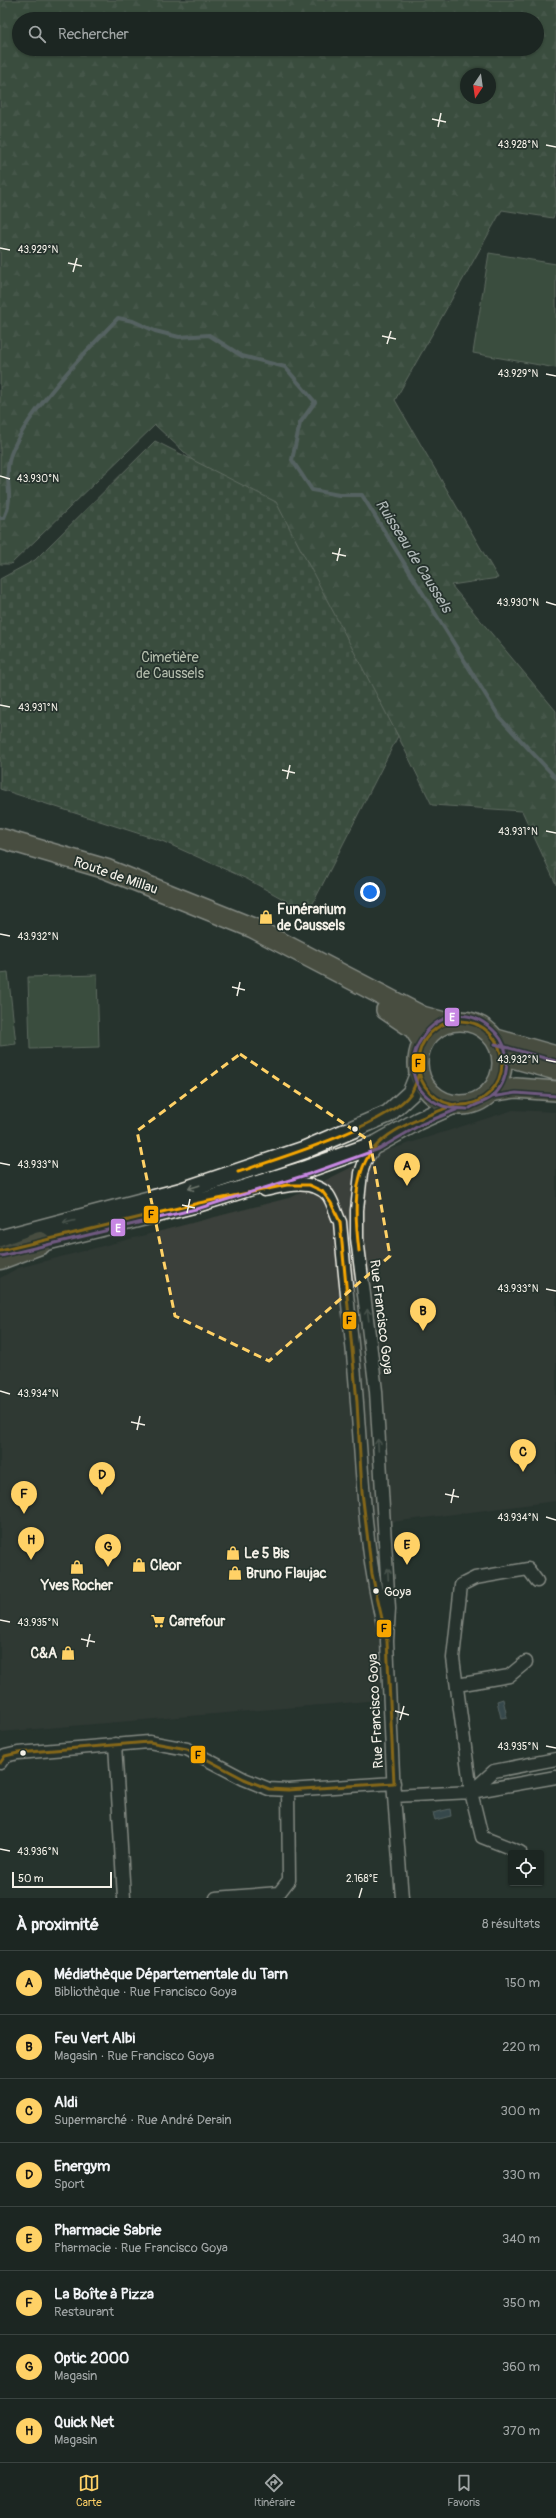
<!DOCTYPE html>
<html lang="fr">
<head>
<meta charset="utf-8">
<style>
  :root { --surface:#1c2622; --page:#252e2a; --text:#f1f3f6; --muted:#a0a5a5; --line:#3a4340; --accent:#ffd166 }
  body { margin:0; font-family:Pangolin,sans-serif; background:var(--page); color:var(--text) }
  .controls { position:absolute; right:12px; bottom:12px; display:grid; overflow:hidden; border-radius:4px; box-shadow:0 1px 3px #0004 }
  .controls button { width:36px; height:36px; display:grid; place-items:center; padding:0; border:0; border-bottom:1px solid var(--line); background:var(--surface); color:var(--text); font:20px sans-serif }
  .compass { position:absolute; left:460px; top:68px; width:36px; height:36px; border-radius:50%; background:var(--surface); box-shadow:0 1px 3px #0004; rotate:193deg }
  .scale { position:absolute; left:12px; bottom:10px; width:100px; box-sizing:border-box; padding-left:4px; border:2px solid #f4f1e8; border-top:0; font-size:11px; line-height:14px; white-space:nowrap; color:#f4f1e8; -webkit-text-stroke:3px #26332d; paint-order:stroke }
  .you { position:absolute; left:370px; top:892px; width:14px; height:14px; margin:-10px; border:3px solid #fff; border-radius:50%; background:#1a73e8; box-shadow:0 0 0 6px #1a73e833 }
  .badge { display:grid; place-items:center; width:26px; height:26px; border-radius:50%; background:var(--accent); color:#111; font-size:13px; font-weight:700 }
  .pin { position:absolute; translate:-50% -33px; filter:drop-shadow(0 1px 2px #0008) }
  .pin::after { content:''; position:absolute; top:21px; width:14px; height:12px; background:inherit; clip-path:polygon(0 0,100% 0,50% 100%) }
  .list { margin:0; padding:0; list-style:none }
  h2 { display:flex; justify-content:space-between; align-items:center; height:52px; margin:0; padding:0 16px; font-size:17px }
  h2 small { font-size:13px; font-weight:400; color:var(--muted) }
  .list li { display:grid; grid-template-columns:26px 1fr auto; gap:12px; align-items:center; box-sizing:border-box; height:64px; padding:0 16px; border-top:1px solid var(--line) }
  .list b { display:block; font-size:15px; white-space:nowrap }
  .list p { margin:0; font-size:13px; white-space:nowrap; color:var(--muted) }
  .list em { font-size:13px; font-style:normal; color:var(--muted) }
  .icon { flex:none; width:22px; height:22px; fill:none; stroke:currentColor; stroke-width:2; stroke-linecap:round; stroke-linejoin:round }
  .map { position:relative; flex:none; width:556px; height:1898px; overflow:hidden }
  .search { position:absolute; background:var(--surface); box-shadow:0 1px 3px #0004; left:12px; right:12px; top:12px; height:44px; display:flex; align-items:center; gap:10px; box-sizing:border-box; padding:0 14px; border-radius:22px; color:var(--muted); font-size:15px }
  .sheet { height:564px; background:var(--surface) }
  nav { display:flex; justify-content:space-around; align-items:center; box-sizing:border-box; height:56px; border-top:1px solid var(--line); background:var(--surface); font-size:11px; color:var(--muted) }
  nav a { display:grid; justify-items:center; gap:2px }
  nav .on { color:var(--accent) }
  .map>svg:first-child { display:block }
  .built { fill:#3a403a }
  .forest { fill:url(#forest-firs); stroke:#a3af9e; fill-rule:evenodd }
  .cemetery { fill:url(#cemetery-stones); stroke:#a3af9e }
  .garden { fill:#526d53; stroke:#a3af9e }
  .water { fill:#4b6470; stroke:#8f9ca0 }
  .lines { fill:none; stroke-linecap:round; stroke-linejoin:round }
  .stream { stroke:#8f9ca0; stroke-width:4 }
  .street-casing { stroke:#f4f1e8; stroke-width:15 }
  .secondary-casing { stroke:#f4f1e8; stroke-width:20 }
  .primary-casing { stroke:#f4f1e8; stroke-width:22 }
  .highway-casing { stroke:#f4f1e8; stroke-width:25 }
  .street { stroke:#26332d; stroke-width:12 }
  .secondary { stroke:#26332d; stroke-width:17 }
  .primary { stroke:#716e59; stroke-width:19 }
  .highway { stroke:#716e59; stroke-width:22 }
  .bus-1-casing { stroke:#26332d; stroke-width:6 }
  .bus-2-casing { stroke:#26332d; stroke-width:6 }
  .bus-1 { stroke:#f7a600; stroke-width:3 }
  .bus-2 { stroke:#c787e3; stroke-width:3 }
  .oneway { stroke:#6e766e }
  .marked { fill:none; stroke:#ffd166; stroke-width:3; stroke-dasharray:8 5; stroke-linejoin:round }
  .ticks { fill:none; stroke:#f4f1e8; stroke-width:1.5 }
  .bus-dot { fill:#f4f1e8; stroke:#26332d; stroke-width:1.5 }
  .labels { text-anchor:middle; stroke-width:3.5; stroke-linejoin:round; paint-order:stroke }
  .bus-label { font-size:13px; fill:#f4f1e8; stroke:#26332d; text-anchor:start }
  .park-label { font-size:14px; fill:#b3bcac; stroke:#26332d }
  .street-label { font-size:14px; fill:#f4f1e8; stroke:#26332d }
  .poi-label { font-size:14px; font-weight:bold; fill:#f4f1e8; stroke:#26332d; text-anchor:start }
  .water-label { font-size:15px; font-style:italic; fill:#b0b9b8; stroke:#26332d }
  .ticks-label { font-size:10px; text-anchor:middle; fill:#f4f1e8; stroke:#26332d; stroke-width:3.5; stroke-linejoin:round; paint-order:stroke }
  .line-badge { stroke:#26332d; stroke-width:1.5 }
  .badge-label { font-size:11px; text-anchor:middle; font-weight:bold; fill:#fff }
  .pale-badge-label { font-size:11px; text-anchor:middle; font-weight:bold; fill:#111 }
</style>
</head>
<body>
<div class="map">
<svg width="556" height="1898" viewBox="0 0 556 1898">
  <defs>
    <pattern id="forest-firs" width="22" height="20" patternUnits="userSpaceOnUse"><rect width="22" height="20" fill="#526d53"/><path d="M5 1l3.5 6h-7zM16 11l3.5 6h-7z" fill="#6c826c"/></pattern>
    <pattern id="cemetery-stones" width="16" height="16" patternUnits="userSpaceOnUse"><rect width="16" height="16" fill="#526d53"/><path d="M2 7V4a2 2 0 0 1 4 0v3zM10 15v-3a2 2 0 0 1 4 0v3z" fill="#6c826c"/></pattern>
  </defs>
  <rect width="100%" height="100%" fill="#26332d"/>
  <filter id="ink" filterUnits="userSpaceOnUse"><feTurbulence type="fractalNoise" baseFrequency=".025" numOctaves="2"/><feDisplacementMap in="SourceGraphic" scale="8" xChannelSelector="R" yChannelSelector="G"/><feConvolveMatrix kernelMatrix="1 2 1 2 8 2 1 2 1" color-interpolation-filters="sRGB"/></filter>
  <g filter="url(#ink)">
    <path class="built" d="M 513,1110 L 556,1112 L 556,1501 L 392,1522 L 380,1700 L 0,1732 L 0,1278 L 18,1268 L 292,1197 L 382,1152 Z"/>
    <path class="forest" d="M 0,0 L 556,0 L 556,210 L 553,218 L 502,210 L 395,400 L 498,578 L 451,585 L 556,711 L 556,884 L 522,811 L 432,805 L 398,736 L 295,555 L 155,425 L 11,564 L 0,564 ZM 19,19 L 537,19 L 537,49 L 19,49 ZM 466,74 L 490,74 L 490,98 L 466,98 Z"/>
    <path class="cemetery" d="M 155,441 L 276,502 L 398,736 L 308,913 L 247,879 L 162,841 L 0,789 L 0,579 L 35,560 Z"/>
    <path class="garden" d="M 489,253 L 556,264 L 556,368 L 473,353 Z
      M 8,972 L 16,1044 L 0,1046 L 0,973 Z
      M 97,975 L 99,1047 L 30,1049 L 28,977 Z"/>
    <path class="water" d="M 503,1699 L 507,1717 L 501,1718 L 497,1701 Z
      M 450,1809 L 451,1816 L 435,1820 L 433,1813 Z"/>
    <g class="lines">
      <path class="stream" d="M 0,518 L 4,518 C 15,495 4,482 9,461 C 17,422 88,349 118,318 L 133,321 L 155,331 L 179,337 L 209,335 L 242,356 L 285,367 L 315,402 L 300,423 L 292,460 L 312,490 L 339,495 L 362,495 L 500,718 L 556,778"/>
      <defs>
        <path id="street" d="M 377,1144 L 365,1161 L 361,1173 L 357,1210 L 357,1238 L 376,1391 L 389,1609 L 387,1641 L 394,1796 L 402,1898
          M 264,1190 C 284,1186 312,1178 328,1195 C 333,1202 336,1214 340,1222 C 345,1282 353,1343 357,1403 C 363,1480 365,1557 385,1632
          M 457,1685 L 509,1676 L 526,1662
          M 115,1744 L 124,1898
          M 0,1763 L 5,1756 L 18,1753 L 149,1742 L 187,1749 L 244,1779 L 269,1789 L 288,1790 L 394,1783
          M 471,1792 L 494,1771 L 556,1759
          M 394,1796 L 471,1792 L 556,1777
          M 520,1852 L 482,1837 L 471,1792 L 453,1658 L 461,1585 L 475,1578 L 528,1569 L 537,1581
          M 216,1898 L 279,1893 L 289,1880 L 288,1790"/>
        <path id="secondary" d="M 0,1239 L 179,1192 L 304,1150 L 388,1114 L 411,1093 L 419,1073
          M 28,1246 L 199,1203 L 307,1169 L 377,1144 L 418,1121 L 456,1104"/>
        <path id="primary" d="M 0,838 L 106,869 L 253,928 L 422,1016 L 448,1023
          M 386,1010 L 414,1029 L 423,1043
          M418 1063a42 42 0 1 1 84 0a42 42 0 1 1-84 0Z
          M 496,1039 L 556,1056
          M 502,1055 L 556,1070
          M 490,1092 L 516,1088 L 556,1091"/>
        <path id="highway" d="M 0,1258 L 40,1243"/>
      </defs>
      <use href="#street" class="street-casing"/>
      <use href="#secondary" class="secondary-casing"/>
      <use href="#primary" class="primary-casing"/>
      <use href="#highway" class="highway-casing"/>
      <use href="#street" class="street"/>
      <use href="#secondary" class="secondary"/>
      <use href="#primary" class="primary"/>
      <use href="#highway" class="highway"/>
      <defs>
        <path id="bus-1" d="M418 1063a42 42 0 1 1 84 0a42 42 0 1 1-84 0Z
          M 238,1172 C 277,1159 389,1125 411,1093 C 415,1087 417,1079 419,1073
          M 0,1251 L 199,1203 L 287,1185 L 309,1185 L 322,1191 L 331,1203 L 340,1222 L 357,1402 L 362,1492 L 372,1574 L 387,1641 L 394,1783
          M 359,1251 C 355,1218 351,1171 377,1145 C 396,1125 431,1115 456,1104
          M 0,1763 L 5,1756 L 18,1753 L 149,1742 L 187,1749 L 244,1779 L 269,1789 L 288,1790 L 394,1783"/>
        <path id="bus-2" d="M 495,1044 L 555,1061
          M 491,1097 L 516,1093 L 556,1096
          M 467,1109 C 460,1108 451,1109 443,1106 C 372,1077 442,975 496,1033 C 512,1050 510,1081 492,1097 C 485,1102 477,1104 470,1108
          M 1,1256 L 200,1208 L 309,1174 L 379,1149 L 420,1125 L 458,1109"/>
      </defs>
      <use href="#bus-1" class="bus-1-casing"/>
      <use href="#bus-2" class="bus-2-casing"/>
      <use href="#bus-1" class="bus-1"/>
      <use href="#bus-2" class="bus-2"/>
    </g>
    <defs><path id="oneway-shaft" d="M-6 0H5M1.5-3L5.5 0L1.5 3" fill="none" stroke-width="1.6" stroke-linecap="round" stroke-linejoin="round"/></defs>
    <g class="oneway">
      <use href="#oneway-shaft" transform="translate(194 1187) rotate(162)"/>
      <use href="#oneway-shaft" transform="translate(69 1222) rotate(166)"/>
      <use href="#oneway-shaft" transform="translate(368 1315) rotate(-98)"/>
      <use href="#oneway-shaft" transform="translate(378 1445) rotate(-93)"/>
      <use href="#oneway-shaft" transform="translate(388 1574) rotate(-93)"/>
    </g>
  </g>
  <path d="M0 0H556V1898H0ZM 240,1054 L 370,1141 L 390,1256 L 269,1361 L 175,1316 L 137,1131 Z" fill="#26332d" fill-opacity=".55" fill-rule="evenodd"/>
  <path class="marked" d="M 240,1054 L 370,1141 L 390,1256 L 269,1361 L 175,1316 L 137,1131 Z"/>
  <path class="ticks" d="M 432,119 L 446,122M 438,127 L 441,113M 546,145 L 556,147M 0,248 L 10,250M 68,263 L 82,266M 73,272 L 77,258M 382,336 L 396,339M 387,344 L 391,331M 546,374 L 556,376M 0,476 L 10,479M 332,553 L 346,556M 337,561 L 340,548M 546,602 L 556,605M 0,705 L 10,707M 282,770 L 295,773M 287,779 L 290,765M 546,831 L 556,833M 0,934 L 10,936M 232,987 L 245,990M 237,996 L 240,982M 546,1060 L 556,1062M 0,1163 L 10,1165M 182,1205 L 195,1208M 187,1213 L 190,1199M 546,1289 L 556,1291M 0,1391 L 10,1394M 131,1422 L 145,1425M 137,1430 L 140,1416M 445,1494 L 459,1497M 451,1503 L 454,1489M 546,1517 L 556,1520M 0,1620 L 10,1622M 81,1639 L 95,1642M 87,1647 L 90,1634M 395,1711 L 409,1715M 400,1720 L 404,1706M 546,1746 L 556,1748M 0,1849 L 10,1851M 359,1898 L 362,1888"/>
  <defs>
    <symbol id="shop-bare" viewBox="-9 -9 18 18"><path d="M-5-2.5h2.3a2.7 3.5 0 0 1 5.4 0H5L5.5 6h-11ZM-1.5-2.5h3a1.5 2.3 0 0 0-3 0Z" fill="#ffd166" stroke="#26332d" stroke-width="2.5" paint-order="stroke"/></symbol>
    <symbol id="supermarket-bare" viewBox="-9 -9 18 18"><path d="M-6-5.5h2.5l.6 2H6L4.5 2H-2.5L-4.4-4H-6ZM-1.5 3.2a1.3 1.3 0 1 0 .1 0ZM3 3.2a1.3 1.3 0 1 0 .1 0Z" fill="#ffd166" stroke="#26332d" stroke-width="2.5" paint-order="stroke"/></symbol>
  </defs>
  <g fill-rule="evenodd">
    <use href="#shop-bare" x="256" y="907" width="20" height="20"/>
    <use href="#shop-bare" x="223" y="1543" width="20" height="20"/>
    <use href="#shop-bare" x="129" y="1555" width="20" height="20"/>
    <use href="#shop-bare" x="67" y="1557" width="20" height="20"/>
    <use href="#shop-bare" x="225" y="1563" width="20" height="20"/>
    <use href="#supermarket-bare" x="148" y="1611" width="20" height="20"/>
    <use href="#shop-bare" x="58" y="1643" width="20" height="20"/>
  </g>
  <g class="bus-dot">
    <circle cx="355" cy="1129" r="3.5"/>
    <circle cx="376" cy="1591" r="3.5"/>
    <circle cx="23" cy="1753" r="3.5"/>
  </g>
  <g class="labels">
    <g class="bus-label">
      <text x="384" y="1596">Goya</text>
    </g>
    <g class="park-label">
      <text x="170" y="662">Cimetière<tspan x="170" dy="16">de Caussels</tspan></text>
    </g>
    <g class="street-label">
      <text transform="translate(116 875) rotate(19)" y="5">Route de Millau</text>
      <text transform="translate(382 1317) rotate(83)" y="5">Rue Francisco Goya</text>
      <text transform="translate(375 1711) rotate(-93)" y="5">Rue Francisco Goya</text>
    </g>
    <g class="poi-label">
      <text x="277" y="914">Funérarium<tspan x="277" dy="16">de Caussels</tspan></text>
      <text x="244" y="1558">Le 5 Bis</text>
      <text x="150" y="1570">Cleor</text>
      <text x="246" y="1578">Bruno Flaujac</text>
      <text x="77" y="1590" text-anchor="middle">Yves Rocher</text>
      <text x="169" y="1626">Carrefour</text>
      <text x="57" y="1658" text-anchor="end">C&amp;A</text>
    </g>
    <g class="water-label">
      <text transform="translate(414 556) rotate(58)" y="5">Ruisseau de Caussels</text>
    </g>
  </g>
  <g class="ticks-label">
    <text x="518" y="148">43.928°N</text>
    <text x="38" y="253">43.929°N</text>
    <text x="518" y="377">43.929°N</text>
    <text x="38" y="482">43.930°N</text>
    <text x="518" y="606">43.930°N</text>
    <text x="38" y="711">43.931°N</text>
    <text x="518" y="835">43.931°N</text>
    <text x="38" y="940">43.932°N</text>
    <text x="518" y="1063">43.932°N</text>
    <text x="38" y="1168">43.933°N</text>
    <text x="518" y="1292">43.933°N</text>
    <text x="38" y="1397">43.934°N</text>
    <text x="518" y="1521">43.934°N</text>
    <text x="38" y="1626">43.935°N</text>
    <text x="518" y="1750">43.935°N</text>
    <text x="38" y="1855">43.936°N</text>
    <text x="362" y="1882">2.168°E</text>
  </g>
  <g class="line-badge">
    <rect x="444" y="1007" width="16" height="20" rx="4" fill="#c787e3"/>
    <rect x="411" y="1053" width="15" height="20" rx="4" fill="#f7a600"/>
    <rect x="143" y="1205" width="16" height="19" rx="4" fill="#f7a600"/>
    <rect x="110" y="1218" width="16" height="19" rx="4" fill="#c787e3"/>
    <rect x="342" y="1311" width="15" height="19" rx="4" fill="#f7a600"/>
    <rect x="376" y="1619" width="16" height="19" rx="4" fill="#f7a600"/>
    <rect x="190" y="1745" width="16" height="19" rx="4" fill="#f7a600"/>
  </g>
  <g class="badge-label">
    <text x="452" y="1021">E</text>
    <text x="118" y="1232">E</text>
  </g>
  <g class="pale-badge-label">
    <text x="418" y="1067">F</text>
    <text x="151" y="1218">F</text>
    <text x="349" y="1324">F</text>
    <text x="384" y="1632">F</text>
    <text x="198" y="1759">F</text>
  </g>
</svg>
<div class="controls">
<button><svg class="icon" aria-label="locate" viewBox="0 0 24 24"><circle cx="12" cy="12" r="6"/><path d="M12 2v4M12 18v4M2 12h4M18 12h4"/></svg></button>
</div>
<svg class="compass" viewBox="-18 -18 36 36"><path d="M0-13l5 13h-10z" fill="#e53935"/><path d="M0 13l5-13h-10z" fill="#a0a5a5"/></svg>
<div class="scale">50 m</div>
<div class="you"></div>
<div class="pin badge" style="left:407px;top:1186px">A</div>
<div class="pin badge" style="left:423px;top:1331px">B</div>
<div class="pin badge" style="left:523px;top:1472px">C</div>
<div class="pin badge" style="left:102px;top:1495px">D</div>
<div class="pin badge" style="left:407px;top:1565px">E</div>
<div class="pin badge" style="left:24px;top:1514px">F</div>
<div class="pin badge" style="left:108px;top:1567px">G</div>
<div class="pin badge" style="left:31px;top:1560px">H</div>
<div class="search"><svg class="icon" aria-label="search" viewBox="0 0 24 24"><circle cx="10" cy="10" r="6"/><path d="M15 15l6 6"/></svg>Rechercher</div>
</div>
<section class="sheet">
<h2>À proximité<small>8 résultats</small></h2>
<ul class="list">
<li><span class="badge">A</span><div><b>Médiathèque Départementale du Tarn</b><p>Bibliothèque · Rue Francisco Goya</p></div><em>150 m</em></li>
<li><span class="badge">B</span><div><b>Feu Vert Albi</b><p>Magasin · Rue Francisco Goya</p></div><em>220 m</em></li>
<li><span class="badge">C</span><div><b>Aldi</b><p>Supermarché · Rue André Derain</p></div><em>300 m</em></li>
<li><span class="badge">D</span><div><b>Energym</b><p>Sport</p></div><em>330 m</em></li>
<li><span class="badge">E</span><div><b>Pharmacie Sabrie</b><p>Pharmacie · Rue Francisco Goya</p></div><em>340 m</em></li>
<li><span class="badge">F</span><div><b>La Boîte à Pizza</b><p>Restaurant</p></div><em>350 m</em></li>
<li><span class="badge">G</span><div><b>Optic 2000</b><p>Magasin</p></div><em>360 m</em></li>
<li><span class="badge">H</span><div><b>Quick Net</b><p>Magasin</p></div><em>370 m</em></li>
</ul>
</section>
<nav>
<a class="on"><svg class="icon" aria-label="map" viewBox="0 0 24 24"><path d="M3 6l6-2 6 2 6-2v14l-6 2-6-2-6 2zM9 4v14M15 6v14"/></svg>Carte</a>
<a><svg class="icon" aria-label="directions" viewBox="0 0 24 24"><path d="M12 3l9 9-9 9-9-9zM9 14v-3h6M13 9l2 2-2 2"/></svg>Itinéraire</a>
<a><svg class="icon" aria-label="saved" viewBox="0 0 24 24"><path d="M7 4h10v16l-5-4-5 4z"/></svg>Favoris</a>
</nav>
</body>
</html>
